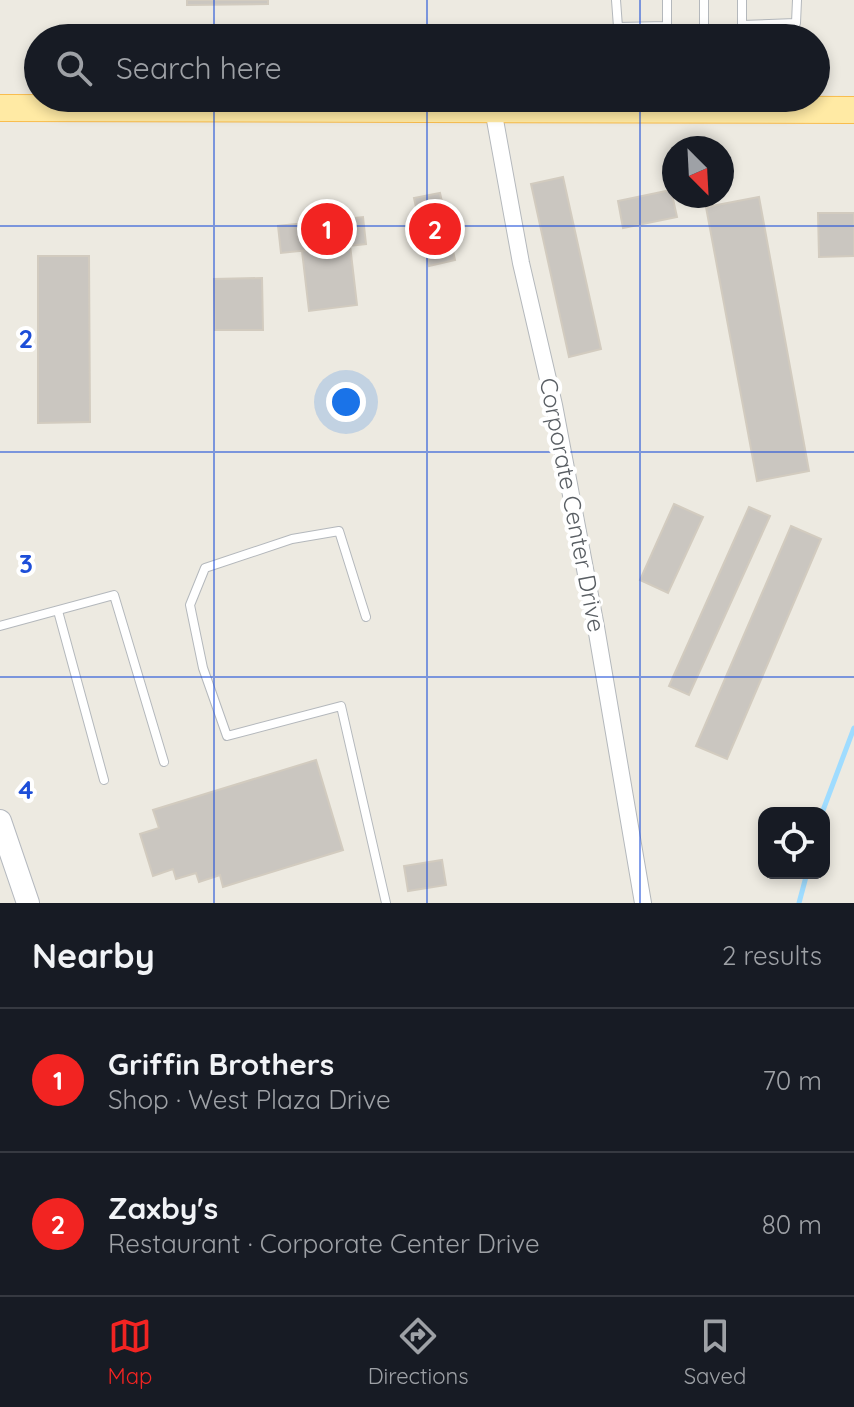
<!DOCTYPE html>
<html lang="en">
<head>
<meta charset="utf-8">
<style>
  :root { --surface:#171b24; --page:#242831; --text:#f1f3f6; --muted:#9ea1a6; --line:#363941; --accent:#f22422 }
  body { margin:0; font-family:Quicksand,sans-serif; background:var(--page); color:var(--text) }
  .controls { position:absolute; right:24px; bottom:24px; display:grid; overflow:hidden; border-radius:16px; box-shadow:0 4px 12px #0003 }
  .controls button { width:72px; height:72px; display:grid; place-items:center; padding:0; border:0; border-bottom:2px solid var(--line); background:var(--surface); color:var(--text); font:40px sans-serif }
  .compass { position:absolute; left:662px; top:136px; width:72px; height:72px; border-radius:50%; background:var(--surface); box-shadow:0 4px 12px #0003; rotate:156deg }
  .you { position:absolute; left:346px; top:402px; width:28px; height:28px; margin:-20px; border:6px solid #fff; border-radius:50%; background:#1a73e8; box-shadow:0 0 0 12px #1a73e833 }
  .badge { display:grid; place-items:center; width:52px; height:52px; border-radius:50%; background:var(--accent); color:#fff; font-size:26px; font-weight:700 }
  .pin { position:absolute; translate:-50% -50%; border:4px solid #fff; box-shadow:0 2px 8px #0006 }
  .list { margin:0; padding:0; list-style:none }
  h2 { display:flex; justify-content:space-between; align-items:center; height:104px; margin:0; padding:0 32px; font-size:34px }
  h2 small { font-size:26px; font-weight:400; color:var(--muted) }
  .list li { display:grid; grid-template-columns:52px 1fr auto; gap:24px; align-items:center; box-sizing:border-box; height:144px; padding:0 32px; border-top:2px solid var(--line) }
  .list b { display:block; font-size:30px; white-space:nowrap }
  .list p { margin:0; font-size:26px; white-space:nowrap; color:var(--muted) }
  .list em { font-size:26px; font-style:normal; color:var(--muted) }
  .icon { flex:none; width:44px; height:44px; fill:none; stroke:currentColor; stroke-width:2; stroke-linecap:round; stroke-linejoin:round }
  .map { position:relative; flex:none; width:854px; height:903px; overflow:hidden }
  .search { position:absolute; background:var(--surface); box-shadow:0 4px 12px #0003; left:24px; right:24px; top:24px; height:88px; display:flex; align-items:center; gap:20px; box-sizing:border-box; padding:0 28px; border-radius:44px; color:var(--muted); font-size:30px }
  .sheet { height:392px; background:var(--surface) }
  nav { display:flex; justify-content:space-around; align-items:center; box-sizing:border-box; height:112px; border-top:2px solid var(--line); background:var(--surface); font-size:22px; color:var(--muted) }
  nav a { display:grid; justify-items:center; gap:4px }
  nav .on { color:var(--accent) }
  .map>svg:first-child { display:block }
  .lines { fill:none; stroke-linecap:round; stroke-linejoin:round }
  .stream { stroke:#9fdcff; stroke-width:5 }
  .building { fill:#cac6c0; stroke:#d2cbbf; stroke-width:2 }
  .lane-casing { stroke:#b4b8bc; stroke-width:10 }
  .street-casing { stroke:#b4b8bc; stroke-width:18 }
  .secondary-casing { stroke:#b5b9bf; stroke-width:24 }
  .primary-casing { stroke:#f9bd4e; stroke-width:28 }
  .lane { stroke:#fff; stroke-width:8 }
  .street { stroke:#fff; stroke-width:16 }
  .secondary { stroke:#fff; stroke-width:22 }
  .primary { stroke:#ffeaa4; stroke-width:26 }
  .grid { fill:none; stroke:#1d4ed8; stroke-width:2; stroke-opacity:0.55 }
  .labels { text-anchor:middle; stroke-width:8; stroke-linejoin:round; paint-order:stroke }
  .street-label { font-size:24px; fill:#595e63; stroke:#fff }
  .grid-label { font-size:26px; text-anchor:middle; font-weight:bold; fill:#1d4ed8; stroke:#fff; stroke-width:8; stroke-linejoin:round; paint-order:stroke }
</style>
</head>
<body>
<div class="map">
<svg width="854" height="903" viewBox="0 0 854 903">
  <rect width="100%" height="100%" fill="#edeae1"/>
  <g class="lines">
    <path class="stream" d="M 822,813 L 854,728
      M 799,903 L 807,873"/>
  </g>
  <path class="building" d="M 187,0 L 268,0 L 268,4 L 187,5 Z
    M 563,177 L 601,349 L 569,357 L 531,184 Z
    M 671,190 L 677,217 L 623,228 L 618,201 Z
    M 440,193 L 455,260 L 429,266 L 414,198 Z
    M 759,197 L 809,471 L 757,481 L 706,207 Z
    M 818,213 L 854,213 L 854,256 L 819,257 Z
    M 363,217 L 366,244 L 281,253 L 278,226 Z
    M 350,245 L 357,305 L 309,311 L 302,251 Z
    M 38,256 L 89,256 L 90,422 L 38,423 Z
    M 262,278 L 263,330 L 215,330 L 214,279 Z
    M 674,504 L 703,517 L 668,593 L 640,580 Z
    M 749,507 L 770,516 L 689,695 L 669,686 Z
    M 791,526 L 821,539 L 727,759 L 696,746 Z
    M 316,760 L 343,850 L 223,887 L 220,875 L 199,882 L 196,873 L 176,879 L 173,869 L 153,876 L 140,834 L 159,828 L 153,810 Z
    M 442,860 L 446,885 L 408,891 L 404,866 Z"/>
  <g class="lines">
    <defs>
      <path id="lane" d="M 616,0 L 618,27 L 667,26 L 667,0
        M 704,0 L 704,38
        M 742,0 L 742,25 L 796,23 L 797,0
        M 58,611 L 104,780
        M 366,617 L 339,531 L 292,539 L 205,568 L 190,605 L 203,668 L 227,736 L 341,706 L 386,903
        M 0,626 L 114,595 L 164,762"/>
      <path id="street" d="M 493,109 L 521,263 L 554,405 L 596,627 L 643,903"/>
      <path id="secondary" d="M 0,821 L 28,903"/>
      <path id="primary" d="M 0,108 L 854,110"/>
    </defs>
    <use href="#lane" class="lane-casing"/>
    <use href="#street" class="street-casing"/>
    <use href="#secondary" class="secondary-casing"/>
    <use href="#primary" class="primary-casing"/>
    <use href="#lane" class="lane"/>
    <use href="#street" class="street"/>
    <use href="#secondary" class="secondary"/>
    <use href="#primary" class="primary"/>
  </g>
  <path class="grid" d="M 214,0 L 214,38M 427,0 L 427,38M 640,0 L 640,38M 214,98 L 214,903M 427,98 L 427,903M 640,98 L 640,903M 0,226 L 854,226M 0,452 L 854,452M 0,677 L 854,677"/>
  <g class="labels">
    <g class="street-label">
      <text transform="translate(572 505) rotate(79)" y="8">Corporate Center Drive</text>
    </g>
  </g>
  <g class="grid-label">
    <text x="26" y="348">2</text>
    <text x="26" y="573">3</text>
    <text x="26" y="799">4</text>
  </g>
</svg>
<div class="controls">
<button><svg class="icon" aria-label="locate" viewBox="0 0 24 24"><circle cx="12" cy="12" r="6"/><path d="M12 2v4M12 18v4M2 12h4M18 12h4"/></svg></button>
</div>
<svg class="compass" viewBox="-18 -18 36 36"><path d="M0-13l5 13h-10z" fill="#e53935"/><path d="M0 13l5-13h-10z" fill="#9ea1a6"/></svg>
<div class="you"></div>
<div class="pin badge" style="left:327px;top:229px">1</div>
<div class="pin badge" style="left:435px;top:229px">2</div>
<div class="search"><svg class="icon" aria-label="search" viewBox="0 0 24 24"><circle cx="10" cy="10" r="6"/><path d="M15 15l6 6"/></svg>Search here</div>
</div>
<section class="sheet">
<h2>Nearby<small>2 results</small></h2>
<ul class="list">
<li><span class="badge">1</span><div><b>Griffin Brothers</b><p>Shop · West Plaza Drive</p></div><em>70 m</em></li>
<li><span class="badge">2</span><div><b>Zaxby's</b><p>Restaurant · Corporate Center Drive</p></div><em>80 m</em></li>
</ul>
</section>
<nav>
<a class="on"><svg class="icon" aria-label="map" viewBox="0 0 24 24"><path d="M3 6l6-2 6 2 6-2v14l-6 2-6-2-6 2zM9 4v14M15 6v14"/></svg>Map</a>
<a><svg class="icon" aria-label="directions" viewBox="0 0 24 24"><path d="M12 3l9 9-9 9-9-9zM9 14v-3h6M13 9l2 2-2 2"/></svg>Directions</a>
<a><svg class="icon" aria-label="saved" viewBox="0 0 24 24"><path d="M7 4h10v16l-5-4-5 4z"/></svg>Saved</a>
</nav>
</body>
</html>
